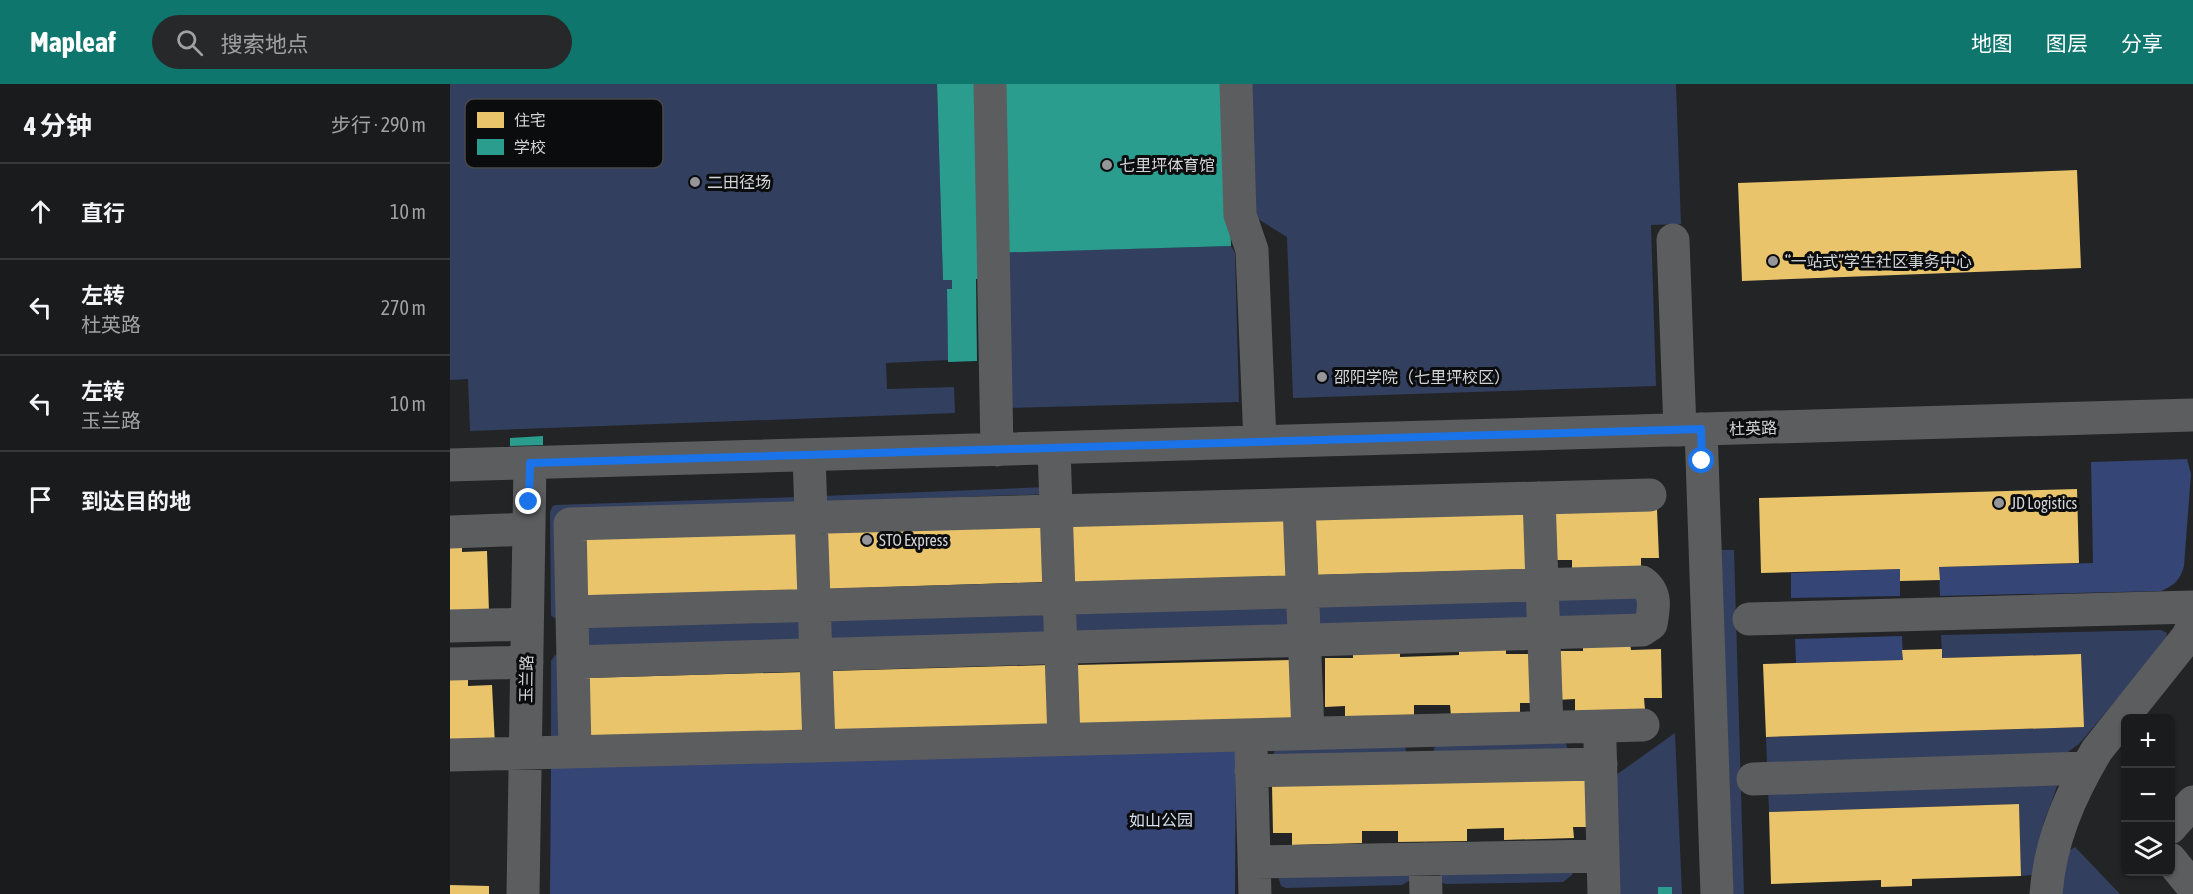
<!DOCTYPE html>
<html lang="zh">
<head>
<meta charset="utf-8">
<style>
  :root { --surface:#1a1b1c; --page:#272829; --text:#f1f3f6; --muted:#9fa1a3; --line:#38393b; --accent:#0f766e }
  body { margin:0; font-family:"Asap Condensed","Noto Sans SC",sans-serif; background:var(--page); color:var(--text) }
  .controls { position:absolute; right:18px; bottom:18px; display:grid; overflow:hidden; border-radius:9px; box-shadow:0 2px 4px #0004 }
  .controls button { width:54px; height:54px; display:grid; place-items:center; padding:0; border:0; border-bottom:2px solid var(--line); background:var(--surface); color:var(--text); font:30px sans-serif }
  .stop { position:absolute; width:18px; height:18px; margin:-14px; border:4px solid #1a73e8; border-radius:50%; background:#fff }
  .stop.end { background:#1a73e8; border-color:#fff; box-shadow:0 2px 6px #0008 }
  .list { margin:0; padding:0; list-style:none }
  h2 { display:flex; justify-content:space-between; align-items:center; height:78px; margin:0; padding:0 24px; font-size:26px }
  h2 small { font-size:20px; font-weight:400; color:var(--muted) }
  .list li { display:grid; grid-template-columns:39px 1fr auto; gap:18px; align-items:center; box-sizing:border-box; height:96px; padding:0 24px; border-top:2px solid var(--line) }
  .list b { display:block; font-size:22px; white-space:nowrap }
  .list p { margin:0; font-size:20px; white-space:nowrap; color:var(--muted) }
  .list em { font-size:20px; font-style:normal; color:var(--muted) }
  .icon { flex:none; width:33px; height:33px; fill:none; stroke:currentColor; stroke-width:2; stroke-linecap:round; stroke-linejoin:round }
  .map { position:relative; flex:none; width:1743px; height:810px; overflow:hidden }
  header { display:flex; align-items:center; gap:36px; box-sizing:border-box; height:84px; padding:0 30px; background:var(--accent); color:#fff }
  header strong { font-size:28px }
  nav { display:flex; gap:33px; margin-inline-start:auto; font-size:21px }
  .search { width:420px; height:54px; background:var(--page); display:flex; align-items:center; gap:15px; box-sizing:border-box; padding:0 21px; border-radius:33px; color:var(--muted); font-size:22px }
  main { display:flex }
  aside { flex:1; background:var(--surface) }
  .map>svg:first-child { display:block }
  .green { fill:#333f5f }
  .forest { fill:#354575 }
  .homes { fill:#e9c46a }
  .schools { fill:#2a9d8f }
  .lines { fill:none; stroke-linecap:round; stroke-linejoin:round }
  .minor { stroke:#5c5d5e; stroke-width:33 }
  .route { stroke:#1a73e8; stroke-width:8 }
  .poi-dot { fill:#959699; stroke:#0b0c0e; stroke-width:2 }
  .labels { text-anchor:middle; stroke-width:6; stroke-linejoin:round; paint-order:stroke }
  .poi-label { font-size:16px; fill:#d3d4d7; stroke:#0b0c0e; text-anchor:start }
  .street-label { font-size:16px; fill:#d3d4d7; stroke:#0b0c0e }
  .park-label { font-size:16px; fill:#d8dff0; stroke:#0b0c0e }
  .key { fill:#0b0c0e; stroke:#47484a; stroke-width:1.5 }
  .key-label { font-size:16px; fill:#d3d4d7 }
</style>
</head>
<body>
<header>
<strong>Mapleaf</strong>
<div class="search"><svg class="icon" aria-label="search" viewBox="0 0 24 24"><circle cx="10" cy="10" r="6"/><path d="M15 15l6 6"/></svg>搜索地点</div>
<nav><a>地图</a><a>图层</a><a>分享</a></nav>
</header>
<main>
<aside>
<h2>4 分钟<small>步行 · 290 m</small></h2>
<ul class="list">
<li><svg class="icon" aria-label="ahead" viewBox="0 0 24 24"><path d="M12 20V5M6 11l6-6 6 6"/></svg><div><b>直行</b></div><em>10 m</em></li>
<li><svg class="icon" aria-label="left" viewBox="0 0 24 24"><path d="M17 20v-9H6M10 6l-5 5 5 5"/></svg><div><b>左转</b><p>杜英路</p></div><em>270 m</em></li>
<li><svg class="icon" aria-label="left" viewBox="0 0 24 24"><path d="M17 20v-9H6M10 6l-5 5 5 5"/></svg><div><b>左转</b><p>玉兰路</p></div><em>10 m</em></li>
<li><svg class="icon" aria-label="arrive" viewBox="0 0 24 24"><path d="M6 21V4h12l-3 4 3 4H6"/></svg><div><b>到达目的地</b></div></li>
</ul>
</aside>
<div class="map">
<svg width="1743" height="810" viewBox="0 0 1743 810">
  <rect width="100%" height="100%" fill="#222426"/>
  <path class="green" d="M 0,0 L 487,0 L 493,195 L 502,196 L 502,205 L 497,205 L 498,276 L 436,279 L 437,305 L 504,303 L 505,329 L 20,347 L 18,295 L 0,296 Z
    M 801,0 L 1226,0 L 1231,140 L 1201,141 L 1206,302 L 843,314 L 837,153 L 805,133 Z
    M 781,162 L 785,169 L 789,318 L 556,324 L 552,168 Z
    M 596,403 L 599,410 L 369,418 L 372,412 Z
    M 346,413 L 351,419 L 107,535 L 101,532 L 100,428 L 102,423 L 105,421 Z
    M 1270,466 L 1284,466 L 1294,810 L 1280,810 Z
    M 1187,506 L 1196,531 L 1108,541 L 1103,511 Z
    M 1076,509 L 1086,534 L 869,546 L 868,517 Z
    M 840,519 L 843,542 L 626,553 L 626,525 Z
    M 594,527 L 598,549 L 381,560 L 381,532 Z
    M 347,534 L 350,540 L 351,557 L 139,570 L 133,540 Z
    M 1711,546 L 1717,549 L 1716,557 L 1629,660 L 1614,671 L 1317,679 L 1316,653 L 1633,643 L 1631,570 L 1492,574 L 1491,551 Z
    M 108,570 L 114,658 L 101,658 L 101,577 L 105,571 Z
    M 1225,649 L 1232,810 L 1166,810 L 1163,693 Z
    M 1115,656 L 1118,666 L 983,669 L 986,658 Z
    M 954,660 L 957,670 L 823,672 L 826,662 Z
    M 1608,700 L 1594,738 L 1582,791 L 1571,792 L 1569,720 L 1319,728 L 1318,703 Z
    M 1625,763 L 1670,810 L 1610,810 L 1614,770 Z
    M 953,782 L 962,795 L 952,801 L 836,804 L 831,802 L 828,792 Z
    M 1123,786 L 1122,791 L 1113,798 L 996,800 L 991,798 L 989,789 Z"/>
  <path class="forest" d="M 1737,375 L 1741,390 L 1734,482 C 1730,496 1725,501 1711,507 L 1490,512 L 1489,483 L 1643,479 L 1641,378 Z
    M 1450,485 L 1450,512 L 1341,514 L 1341,489 Z
    M 1452,552 L 1453,576 L 1346,579 L 1345,555 Z
    M 786,661 L 785,810 L 100,810 L 101,678 Z"/>
  <path class="homes" d="M 1627,86 L 1631,184 L 1292,197 L 1288,99 Z
    M 1627,405 L 1629,479 L 1489,483 L 1490,496 L 1450,497 L 1450,485 L 1311,489 L 1309,414 Z
    M 1081,424 L 1081,485 L 865,491 L 863,429 Z
    M 1207,425 L 1209,474 L 1191,474 L 1191,486 L 1122,488 L 1122,476 L 1102,476 L 1102,427 Z
    M 838,431 L 841,492 L 624,498 L 622,437 Z
    M 595,438 L 595,498 L 378,505 L 376,443 Z
    M 350,445 L 351,506 L 129,512 L 128,451 Z
    M 12,460 L 12,468 L 37,467 L 39,528 L 0,529 L 0,461 Z
    M 1180,559 L 1181,566 L 1211,565 L 1212,614 L 1194,614 L 1195,626 L 1125,627 L 1125,615 L 1106,616 L 1105,567 L 1133,567 L 1133,560 Z
    M 1056,564 L 1056,570 L 1086,570 L 1087,619 L 1070,619 L 1070,631 L 1001,632 L 1000,621 L 964,621 L 964,633 L 895,635 L 895,622 L 875,623 L 875,574 L 903,574 L 903,567 L 950,567 L 950,573 L 1009,571 L 1009,565 Z
    M 1492,565 L 1492,574 L 1631,570 L 1634,643 L 1316,653 L 1313,580 L 1453,576 L 1452,566 Z
    M 841,576 L 843,637 L 627,642 L 626,581 Z
    M 598,581 L 601,642 L 381,648 L 380,587 Z
    M 355,588 L 357,649 L 135,655 L 133,594 Z
    M 18,593 L 18,602 L 42,601 L 45,661 L 0,663 L 0,594 Z
    M 1140,694 L 1141,743 L 1123,743 L 1124,754 L 1054,756 L 1054,744 L 1017,745 L 1017,757 L 948,758 L 948,747 L 912,747 L 912,759 L 842,761 L 842,749 L 823,749 L 822,701 Z
    M 1569,720 L 1571,792 L 1462,795 L 1462,802 L 1431,803 L 1431,796 L 1321,800 L 1319,728 Z
    M 0,801 L 39,802 L 39,810 L 0,810 Z"/>
  <path class="schools" d="M 487,0 L 777,0 L 781,162 L 537,169 L 538,195 L 526,195 L 527,277 L 498,278 L 497,205 L 502,205 L 502,196 L 493,196 Z
    M 93,352 L 93,361 L 60,362 L 60,354 Z
    M 1208,803 L 1222,803 L 1222,810 L 1208,810 Z"/>
  <g class="lines">
    <path class="minor" d="M 540,0 L 547,366
      M 786,0 L 790,131 L 802,166 L 810,358
      M 1223,156 L 1230,346
      M 1251,345 L 1267,810
      M 604,364 L 614,655
      M 359,371 L 369,661
      M 0,381 L 1743,331
      M 1089,414 L 1097,643
      M 849,421 L 858,649
      M 0,448 L 79,445
      M 122,528 L 1192,498 C 1207,509 1204,523 1201,540 L 1192,546 L 123,578
      M 1299,535 L 1743,523
      M 0,542 L 77,540
      M 0,580 L 77,578
      M 1150,659 L 1154,810
      M 801,664 L 805,810
      M 125,667 L 120,440 L 1200,411
      M 0,671 L 1193,641
      M 801,687 L 1151,680
      M 1303,695 L 1636,684
      M 1720,744 L 1743,718
      M 975,775 L 976,810
      M 1720,775 L 1743,803
      M 804,778 L 1153,772
      M 73,810 L 80,379
      M 1596,810 C 1600,757 1620,711 1647,666 L 1738,552 L 1743,540"/>
  </g>
  <g class="lines">
    <path class="route" d="M 79,418 L 80,379 L 1251,345 L 1252,377"/>
  </g>
  <g class="poi-dot">
    <circle cx="657" cy="81" r="6"/>
    <circle cx="245" cy="98" r="6"/>
    <circle cx="1323" cy="177" r="6"/>
    <circle cx="872" cy="293" r="6"/>
    <circle cx="1549" cy="419" r="6"/>
    <circle cx="417" cy="456" r="6"/>
  </g>
  <g class="labels">
    <g class="poi-label">
      <text x="669" y="87">七里坪体育馆</text>
      <text x="257" y="104">二田径场</text>
      <text x="1335" y="183">“一站式”学生社区事务中心</text>
      <text x="884" y="299">邵阳学院（七里坪校区）</text>
      <text x="1561" y="425">JD Logistics</text>
      <text x="429" y="462">STO Express</text>
    </g>
    <g class="street-label">
      <text transform="translate(1303 344) rotate(-2)" y="6">杜英路</text>
      <text transform="translate(76 595) rotate(-89)" y="6">玉兰路</text>
    </g>
    <g class="park-label">
      <text x="711" y="742">如山公园</text>
    </g>
  </g>
  <rect x="15" y="15" width="198" height="69" rx="9" class="key"/>
  <rect x="27" y="28" width="27" height="16" fill="#e9c46a"/>
  <rect x="27" y="55" width="27" height="16" fill="#2a9d8f"/>
  <g class="key-label">
    <text x="64" y="42">住宅</text>
    <text x="64" y="69">学校</text>
  </g>
</svg>
<div class="controls">
<button>+</button>
<button>−</button>
<button><svg class="icon" aria-label="layers" viewBox="0 0 24 24"><path d="M12 4l9 5-9 5-9-5zM3 14l9 5 9-5"/></svg></button>
</div>
<div class="stop" style="left:1252px;top:377px"></div>
<div class="stop end" style="left:79px;top:418px"></div>
</div>
</main>
</body>
</html>
